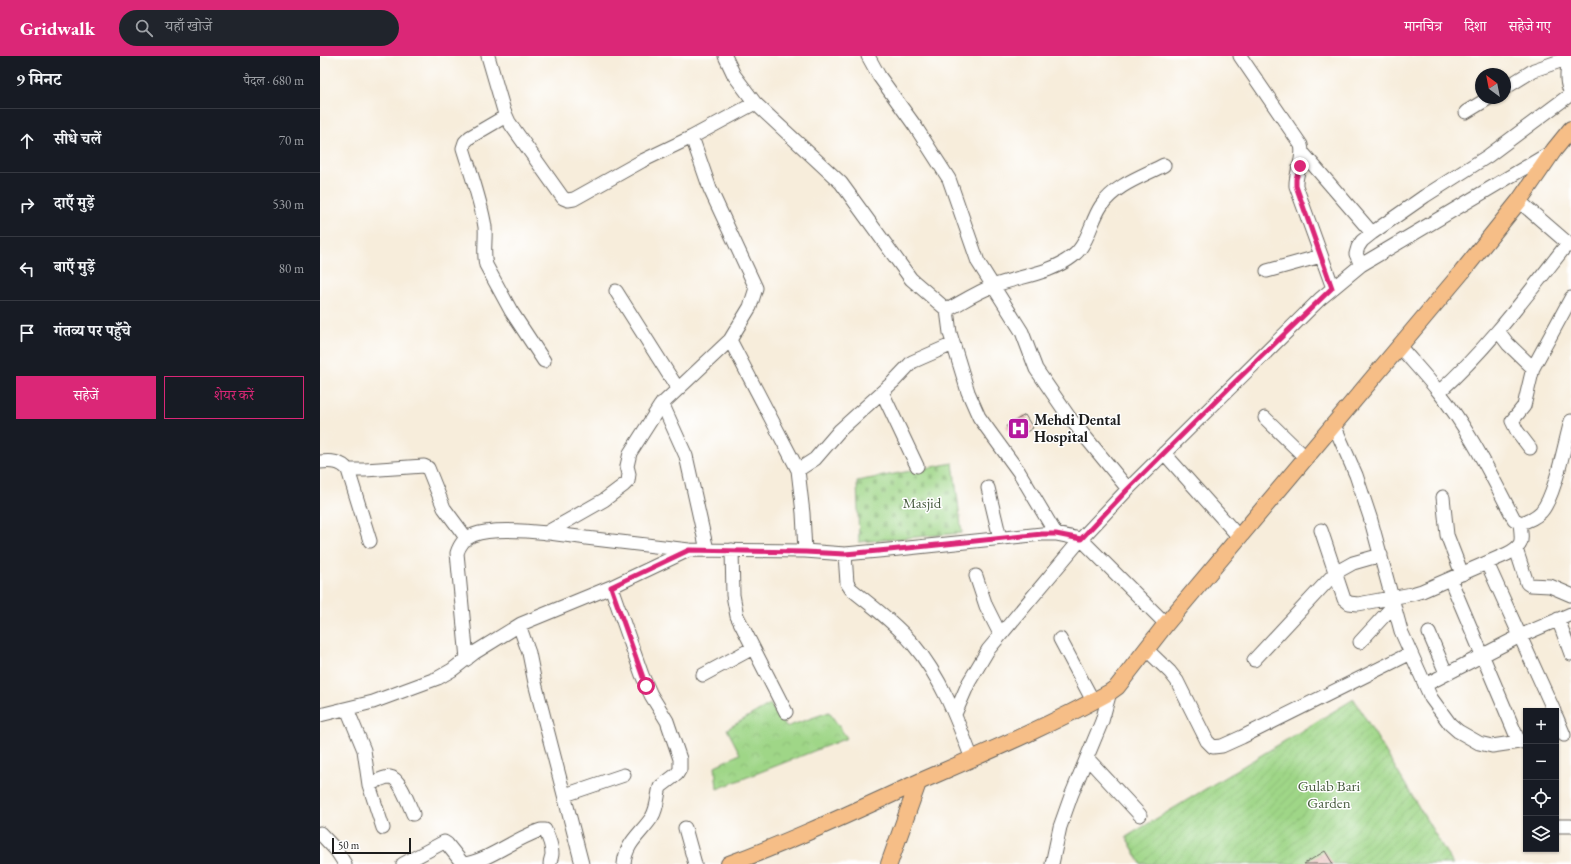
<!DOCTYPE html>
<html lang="hi">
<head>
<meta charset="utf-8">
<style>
  :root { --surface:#171b24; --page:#20242c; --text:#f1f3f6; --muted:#9ea1a6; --line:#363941; --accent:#db2777 }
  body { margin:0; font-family:"EB Garamond","Noto Serif Devanagari",serif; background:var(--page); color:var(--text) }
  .controls { position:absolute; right:12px; bottom:12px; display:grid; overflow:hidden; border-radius:0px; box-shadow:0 1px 3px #0004 }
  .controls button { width:36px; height:36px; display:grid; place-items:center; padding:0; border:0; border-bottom:1px solid var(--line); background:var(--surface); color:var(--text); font:20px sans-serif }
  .compass { position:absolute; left:1155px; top:12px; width:36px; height:36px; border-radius:50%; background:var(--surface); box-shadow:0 1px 3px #0004; rotate:328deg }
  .scale { position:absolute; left:12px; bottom:10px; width:79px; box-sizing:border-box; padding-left:4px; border:2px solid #1c1c1c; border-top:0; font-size:11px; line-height:14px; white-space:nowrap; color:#1c1c1c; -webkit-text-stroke:3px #fff; paint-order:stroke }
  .stop { position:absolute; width:12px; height:12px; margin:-9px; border:3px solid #db2777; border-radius:50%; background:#fff }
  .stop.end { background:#db2777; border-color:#fff; box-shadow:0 1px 4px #0008 }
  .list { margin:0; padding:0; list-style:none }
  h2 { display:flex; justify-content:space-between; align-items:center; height:52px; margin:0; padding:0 16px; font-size:17px }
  h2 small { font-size:13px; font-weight:400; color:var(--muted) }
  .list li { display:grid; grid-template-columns:26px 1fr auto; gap:12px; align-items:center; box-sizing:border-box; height:64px; padding:0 16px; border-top:1px solid var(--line) }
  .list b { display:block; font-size:15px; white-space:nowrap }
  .list em { font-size:13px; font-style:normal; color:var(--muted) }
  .actions { display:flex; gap:8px; padding:12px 16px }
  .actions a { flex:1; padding:9px 0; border:1px solid var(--accent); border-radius:0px; text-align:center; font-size:14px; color:var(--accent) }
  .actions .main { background:var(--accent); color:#fff }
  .icon { flex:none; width:22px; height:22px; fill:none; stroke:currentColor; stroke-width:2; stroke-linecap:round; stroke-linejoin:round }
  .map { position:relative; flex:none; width:1251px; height:808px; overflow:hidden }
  header { display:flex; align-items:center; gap:24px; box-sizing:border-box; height:56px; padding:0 20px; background:var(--accent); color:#fff }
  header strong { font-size:19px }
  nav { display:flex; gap:22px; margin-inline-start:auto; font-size:14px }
  .search { width:280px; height:36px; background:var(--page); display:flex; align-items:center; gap:10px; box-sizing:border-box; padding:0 14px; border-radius:22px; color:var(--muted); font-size:15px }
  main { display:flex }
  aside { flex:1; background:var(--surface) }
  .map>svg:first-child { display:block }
  .cemetery { fill:url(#cemetery-stones); stroke:#5e7952 }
  .park { fill:url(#park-crowns); stroke:#5e7952 }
  .garden { fill:url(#garden-furrows); stroke:#5e7952 }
  .building { fill:url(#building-cross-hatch) }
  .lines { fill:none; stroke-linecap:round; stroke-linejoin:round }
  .minor-casing { stroke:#69655f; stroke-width:15 }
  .major-casing { stroke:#69655f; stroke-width:18 }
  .minor { stroke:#fff; stroke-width:13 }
  .major { stroke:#f6be87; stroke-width:16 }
  .route { stroke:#db2777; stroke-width:5 }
  .labels { text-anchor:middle; stroke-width:3; stroke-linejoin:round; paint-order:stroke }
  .poi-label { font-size:15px; font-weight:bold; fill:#1c1c1c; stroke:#fff; text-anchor:start }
  .park-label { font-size:15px; fill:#4a5d41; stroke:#fff }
</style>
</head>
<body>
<header>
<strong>Gridwalk</strong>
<div class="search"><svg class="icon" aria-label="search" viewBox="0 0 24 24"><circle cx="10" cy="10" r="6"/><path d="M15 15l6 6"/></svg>यहाँ खोजें</div>
<nav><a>मानचित्र</a><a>दिशा</a><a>सहेजे गए</a></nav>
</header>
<main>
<aside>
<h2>9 मिनट<small>पैदल · 680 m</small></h2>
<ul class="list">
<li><svg class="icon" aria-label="ahead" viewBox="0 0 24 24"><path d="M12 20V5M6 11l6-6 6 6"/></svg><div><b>सीधे चलें</b></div><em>70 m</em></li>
<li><svg class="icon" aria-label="right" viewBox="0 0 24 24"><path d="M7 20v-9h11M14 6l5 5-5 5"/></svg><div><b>दाएँ मुड़ें</b></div><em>530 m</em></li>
<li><svg class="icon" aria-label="left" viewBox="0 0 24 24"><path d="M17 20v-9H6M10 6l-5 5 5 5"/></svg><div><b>बाएँ मुड़ें</b></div><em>80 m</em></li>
<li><svg class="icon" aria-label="arrive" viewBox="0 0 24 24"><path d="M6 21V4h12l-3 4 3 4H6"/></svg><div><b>गंतव्य पर पहुँचे</b></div></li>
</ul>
<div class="actions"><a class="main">सहेजें</a><a>शेयर करें</a></div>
</aside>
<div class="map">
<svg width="1251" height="808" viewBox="0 0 1251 808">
  <defs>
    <pattern id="cemetery-stones" width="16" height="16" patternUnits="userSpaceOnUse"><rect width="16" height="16" fill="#9fd687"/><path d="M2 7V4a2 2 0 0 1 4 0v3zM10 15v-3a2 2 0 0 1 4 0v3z" fill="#88b774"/></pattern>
    <pattern id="park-crowns" width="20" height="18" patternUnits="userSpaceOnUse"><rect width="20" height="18" fill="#9fd687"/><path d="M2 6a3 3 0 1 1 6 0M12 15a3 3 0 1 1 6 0" fill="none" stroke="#88b774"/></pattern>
    <pattern id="garden-furrows" width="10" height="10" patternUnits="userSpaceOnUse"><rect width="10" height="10" fill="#9fd687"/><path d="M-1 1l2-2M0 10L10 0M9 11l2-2" fill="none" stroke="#88b774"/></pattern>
    <pattern id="building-cross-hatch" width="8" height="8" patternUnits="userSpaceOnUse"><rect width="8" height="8" fill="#e5aca7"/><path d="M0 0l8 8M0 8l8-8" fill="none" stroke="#c4938f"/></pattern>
  </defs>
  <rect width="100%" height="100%" fill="#fff"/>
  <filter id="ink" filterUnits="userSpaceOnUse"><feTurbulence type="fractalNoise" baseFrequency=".025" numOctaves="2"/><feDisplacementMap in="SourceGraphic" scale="8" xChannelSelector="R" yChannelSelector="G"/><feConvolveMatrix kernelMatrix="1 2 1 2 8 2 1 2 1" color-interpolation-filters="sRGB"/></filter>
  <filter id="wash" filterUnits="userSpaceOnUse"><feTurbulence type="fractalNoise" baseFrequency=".012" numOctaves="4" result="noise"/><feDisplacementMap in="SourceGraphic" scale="16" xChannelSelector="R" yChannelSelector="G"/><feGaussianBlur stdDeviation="0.9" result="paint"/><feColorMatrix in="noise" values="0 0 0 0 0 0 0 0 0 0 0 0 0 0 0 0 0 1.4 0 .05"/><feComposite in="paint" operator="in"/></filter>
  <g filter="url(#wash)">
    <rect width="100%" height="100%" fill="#f7eddb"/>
    <path class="cemetery" d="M 633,407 L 642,477 L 539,486 L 537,425 Z"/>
    <path class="park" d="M 450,648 L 466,671 L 509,656 L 527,682 L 397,733 L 395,710 L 420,698 L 407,673 Z"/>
    <path class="garden" d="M 1034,643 L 1133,808 L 821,808 L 806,781 Z"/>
    <g id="blocks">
      <path class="building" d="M 705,359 L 713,372 L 695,383 L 686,370 Z
        M 1005,795 L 1013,808 L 984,808 Z"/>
    </g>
  </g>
  <g filter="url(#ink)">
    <use href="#blocks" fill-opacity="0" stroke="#69655f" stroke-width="1"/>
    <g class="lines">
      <defs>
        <path id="minor" d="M 168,0 L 184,55 L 189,66 L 243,142 L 248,144 L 254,143 L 322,105 L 372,81
          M 405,0 L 414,19 L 435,47 L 521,127 L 591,223 L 627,254
          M 548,0 L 559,20 L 595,70 L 629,123 L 658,206 L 702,276 L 716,313 L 749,361 L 808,433
          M 920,0 L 981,89 C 985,103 975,116 976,130 L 1013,232
          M 1249,0 C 1248,13 1244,24 1251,37
          M 1185,32 L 1214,14 L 1249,2
          M 435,47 L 372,81 L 390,133 L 436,232 L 430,251 L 410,284 L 478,414 L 495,403 L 520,374 L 573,326 L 592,306 L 633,288
          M 1146,56 L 1169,42
          M 186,60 L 150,81 L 145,86 L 143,92 C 151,118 161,145 165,171 C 166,184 163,196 166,209 L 191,255 L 224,305
          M 983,97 L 1052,177
          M 1199,145 L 1251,190
          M 1041,209 L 1036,198 L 1038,191 L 1042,185 L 1052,177 L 1105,140 L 1168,100 L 1251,38
          M 947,215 L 1001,200
          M 296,235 L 358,333
          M 1178,275 L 1188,288 L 1213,312
          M 1080,291 C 1093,306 1106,320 1118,335 C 1149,373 1171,419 1194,463 L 1200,467 C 1208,465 1215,462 1221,456 C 1235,441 1245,386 1251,365
          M 562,336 L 597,410
          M 1119,336 C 1168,292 1207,239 1248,187
          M 342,347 L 366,400 L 387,494
          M 945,362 L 986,402
          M 1014,369 L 1036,419 L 1050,461 L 1081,575 L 1111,642 L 1130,668 L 1138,675 L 1159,687 L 1172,690 L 1206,685
          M 1210,392 L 1197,375 L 1192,365 L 1204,350 L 1213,312 L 1251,242
          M 844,397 L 919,481
          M 0,406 C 11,405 21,405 28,414 L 50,485
          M 28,414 L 45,414 L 104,410 L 108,412 L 124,452 L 147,483
          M 478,414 L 483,457 L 485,495
          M 668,432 L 680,482
          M 1123,441 L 1127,479 L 1142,518
          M 1001,474 L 1024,543 L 1029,547 L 1038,548 L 1092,538 L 1102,535 L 1187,498 C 1204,489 1202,486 1200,467
          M 226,477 L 284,444 L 304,429 L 308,425 L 309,418 L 307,410 L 310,397 L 340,350 L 410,284
          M 736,478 L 699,416 L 659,361 L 648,336 L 630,277 L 627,254 C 642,246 657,236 673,230 C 700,220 730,218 753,200 C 768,188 771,165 781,150 C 795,129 823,120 844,109
          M 1196,493 L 1207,527 L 1210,529 L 1230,530 L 1251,539
          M 412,494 L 413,539 L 417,560 L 466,656
          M 525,498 L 527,527 L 531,533 C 552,550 575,567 593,588 C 621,621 637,663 652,703
          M 1167,507 L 1234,655
          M 656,520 L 666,550 L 680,578
          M 1130,523 L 1199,686
          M 291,531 L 322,619 L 331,639 L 347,665 L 360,703 L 360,713 L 357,718 L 340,731 C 337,741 338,751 332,761 C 321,778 306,786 304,808
          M 1238,563 L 1251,598
          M 199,569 L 209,597 L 215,627 L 262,808
          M 1109,577 L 1126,617
          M 740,583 L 773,645
          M 1040,586 L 1074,549
          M 826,593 L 850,616 L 857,625 L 887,685 L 893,691 L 902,690 L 922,681 L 1091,597
          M 147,603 L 137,497 C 140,488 144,483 153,479 C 178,469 238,478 266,482 C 300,486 335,490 369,494
          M 934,604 L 1015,517 L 1033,507 L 1061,499
          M 383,619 L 433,592
          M 1105,629 L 1200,580 L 1251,558
          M 27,653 L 44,694 L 49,729 L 63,772
          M 635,658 L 649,626 L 668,594 L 761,483 L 846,568
          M 0,659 L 53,646 L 118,622 L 132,614 L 154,597 L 201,568 L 291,531 L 369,494 L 485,495 L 525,498 L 569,494 L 722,478 L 736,478 L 761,483 L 808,433 L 1000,243 L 1041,209 L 1233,95
          M 1236,660 L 1244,679
          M 767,702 L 820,759
          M 49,729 C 55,726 63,721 70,721 C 80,722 89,749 93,758
          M 245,739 L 304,719
          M 1236,770 L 1251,770
          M 365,772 L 375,808
          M 0,777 L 16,794 L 25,808
          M 83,808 L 124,786 L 127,788 L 143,808 C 167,806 197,781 221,774 L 225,774 C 228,780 232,790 232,798 C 232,801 230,804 230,808
          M 732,808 L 740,771 L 751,740 L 782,665 L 790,636"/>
        <path id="major" d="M 409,808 C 474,784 537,754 601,725 C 665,697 729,670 790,636 L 797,631 L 846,568 L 1142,216 L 1199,145 L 1234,94 L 1251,73
          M 569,808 L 598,727"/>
      </defs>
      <use href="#minor" class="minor-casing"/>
      <use href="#major" class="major-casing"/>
      <use href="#minor" class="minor"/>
      <use href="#major" class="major"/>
    </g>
  </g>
  <g class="lines" filter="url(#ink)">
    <path class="route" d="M 326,630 L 291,531 L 369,494 L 485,496 L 525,498 L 569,494 L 722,478 L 736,478 L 761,483 L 808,433 L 912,329 L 1012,232 L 976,130 L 976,123 L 980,110"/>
  </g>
  <defs>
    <symbol id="hospital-square" viewBox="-11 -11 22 22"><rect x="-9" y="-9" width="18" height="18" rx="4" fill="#b5179e" stroke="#fff"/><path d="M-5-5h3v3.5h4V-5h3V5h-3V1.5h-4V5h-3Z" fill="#fff"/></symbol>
  </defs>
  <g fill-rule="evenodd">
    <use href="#hospital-square" x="686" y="360" width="25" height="25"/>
  </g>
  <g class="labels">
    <g class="poi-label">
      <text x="714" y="369">Mehdi Dental<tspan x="714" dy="17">Hospital</tspan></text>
    </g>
    <g class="park-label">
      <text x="602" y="452">Masjid</text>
      <text x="1009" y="735">Gulab Bari<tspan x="1009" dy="17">Garden</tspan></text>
    </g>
  </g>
</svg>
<div class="controls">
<button>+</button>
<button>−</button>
<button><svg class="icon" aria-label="locate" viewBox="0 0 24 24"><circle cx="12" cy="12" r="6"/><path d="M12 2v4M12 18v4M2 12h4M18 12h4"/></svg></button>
<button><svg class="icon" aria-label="layers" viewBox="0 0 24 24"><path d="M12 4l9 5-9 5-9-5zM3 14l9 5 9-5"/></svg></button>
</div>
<svg class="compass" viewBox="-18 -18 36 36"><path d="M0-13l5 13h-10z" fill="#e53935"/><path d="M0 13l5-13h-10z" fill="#9ea1a6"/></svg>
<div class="scale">50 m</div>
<div class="stop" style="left:326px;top:630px"></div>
<div class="stop end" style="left:980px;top:110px"></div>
</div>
</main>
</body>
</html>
